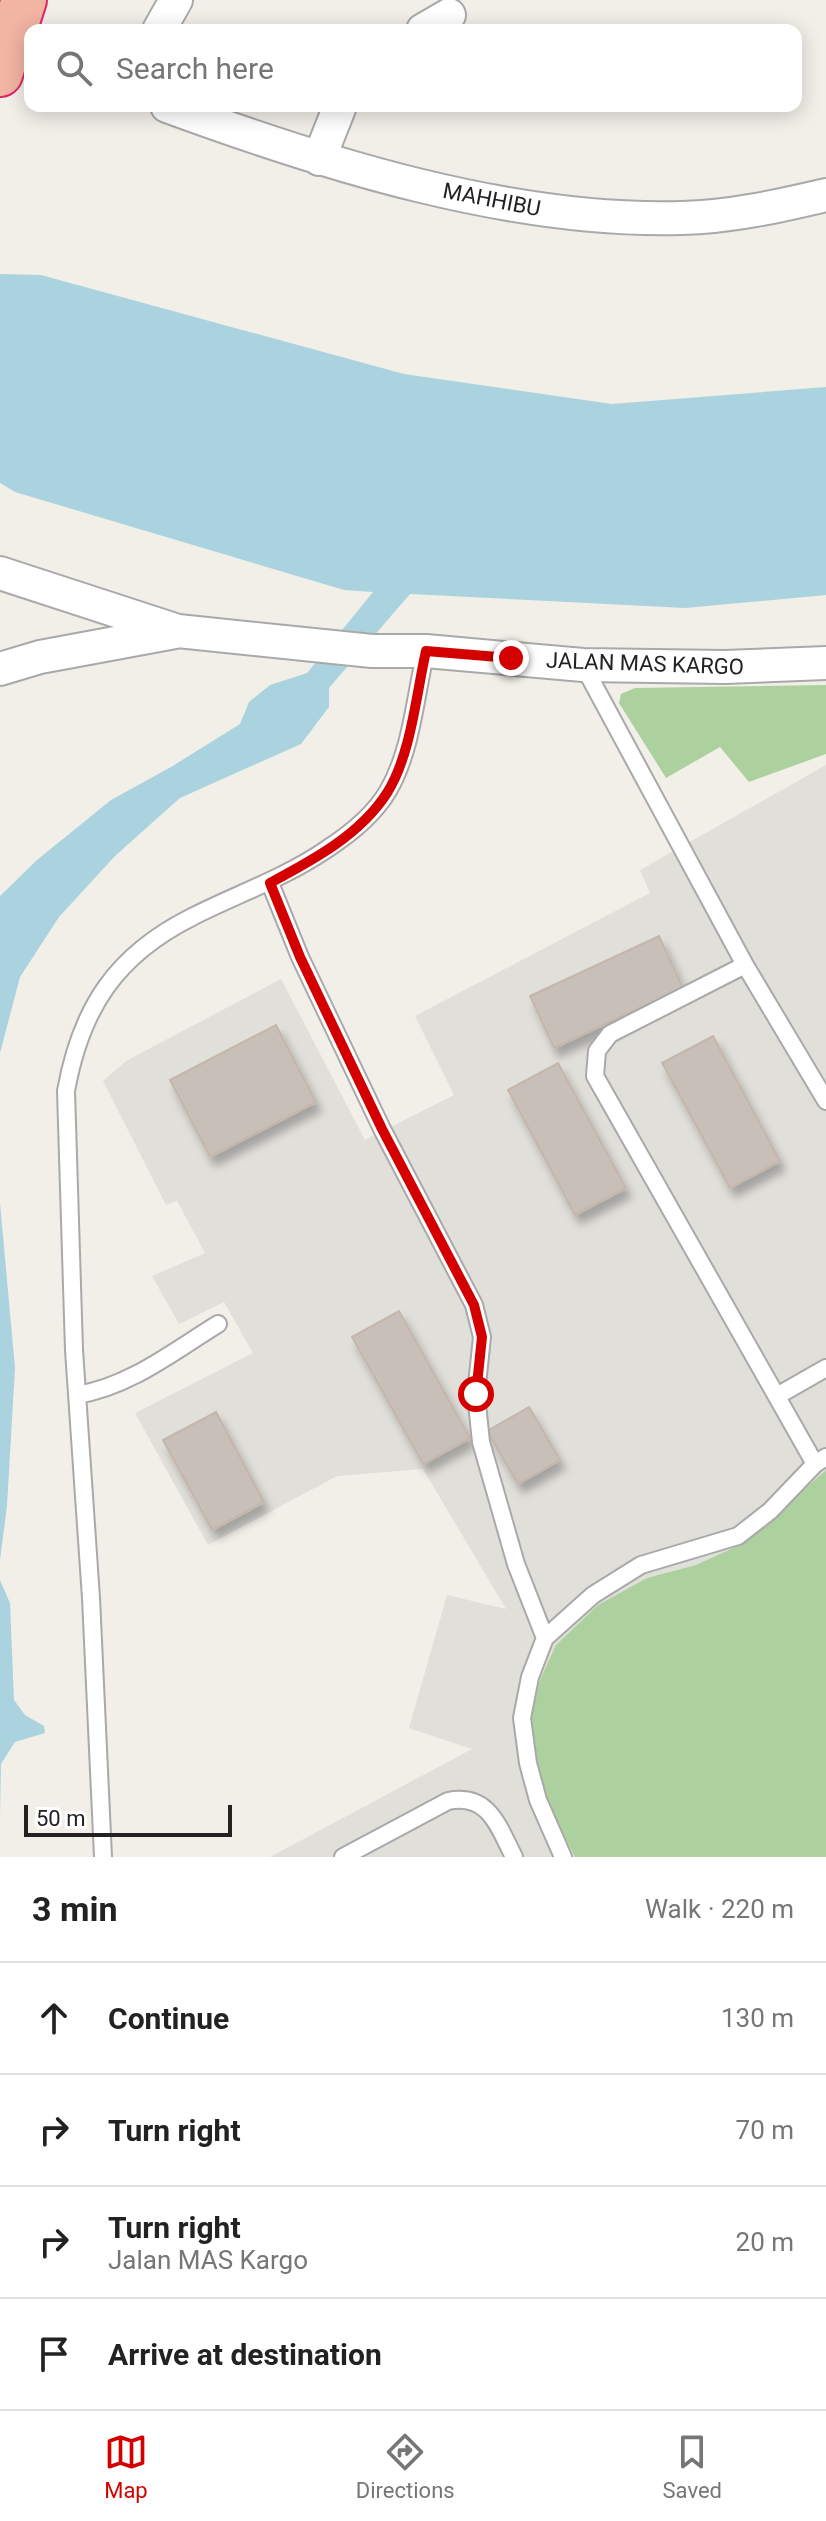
<!DOCTYPE html>
<html lang="en">
<head>
<meta charset="utf-8">
<style>
  :root { --surface:#fff; --page:#f2f2f2; --text:#222; --muted:#767676; --line:#e0e0e0; --accent:#d40000 }
  body { margin:0; font-family:Roboto,sans-serif; background:var(--page); color:var(--text) }
  .scale { position:absolute; left:24px; bottom:20px; width:208px; box-sizing:border-box; padding-left:8px; border:4px solid #222; border-top:0; font-size:22px; line-height:28px; white-space:nowrap; color:#222; -webkit-text-stroke:6px #fff; paint-order:stroke }
  .stop { position:absolute; width:24px; height:24px; margin:-18px; border:6px solid #d40000; border-radius:50%; background:#fff }
  .stop.end { background:#d40000; border-color:#fff; box-shadow:0 2px 8px #0008 }
  .list { margin:0; padding:0; list-style:none }
  h2 { display:flex; justify-content:space-between; align-items:center; height:104px; margin:0; padding:0 32px; font-size:34px }
  h2 small { font-size:26px; font-weight:400; color:var(--muted) }
  .list li { display:grid; grid-template-columns:52px 1fr auto; gap:24px; align-items:center; box-sizing:border-box; height:112px; padding:0 32px; border-top:2px solid var(--line) }
  .list b { display:block; font-size:30px; white-space:nowrap }
  .list p { margin:0; font-size:26px; white-space:nowrap; color:var(--muted) }
  .list em { font-size:26px; font-style:normal; color:var(--muted) }
  .icon { flex:none; width:44px; height:44px; fill:none; stroke:currentColor; stroke-width:2; stroke-linecap:round; stroke-linejoin:round }
  .map { position:relative; flex:none; width:826px; height:1857px; overflow:hidden }
  .search { position:absolute; background:var(--surface); box-shadow:0 4px 20px #0003; left:24px; right:24px; top:24px; height:88px; display:flex; align-items:center; gap:20px; box-sizing:border-box; padding:0 28px; border-radius:16px; color:var(--muted); font-size:30px }
  .sheet { height:552px; background:var(--surface) }
  nav { display:flex; justify-content:space-around; align-items:center; box-sizing:border-box; height:112px; border-top:2px solid var(--line); background:var(--surface); font-size:22px; color:var(--muted) }
  nav a { display:grid; justify-items:center; gap:4px }
  nav .on { color:var(--accent) }
  .map>svg:first-child { display:block }
  .airport { fill:#e1dfda }
  .forest { fill:#add19e }
  .water { fill:#aad3df }
  .building { fill:#c7bfb8; stroke:#c4b6ab; stroke-width:2; filter:url(#shadow) }
  .lines { fill:none; stroke-linecap:round; stroke-linejoin:round }
  .service-casing { stroke:#a9a9a9; stroke-width:20 }
  .minor-casing { stroke:#a9a9a9; stroke-width:36 }
  .trunk-casing { stroke:#dc2a67; stroke-width:48 }
  .service { stroke:#fff; stroke-width:16 }
  .minor { stroke:#fff; stroke-width:32 }
  .trunk { stroke:#f2b4a3; stroke-width:44 }
  .route { stroke:#d40000; stroke-width:10 }
  .labels { text-anchor:middle; stroke-width:8; stroke-linejoin:round; paint-order:stroke }
  .street-label { font-size:22px; fill:#222; stroke:#fff }
</style>
</head>
<body>
<div class="map">
<svg width="826" height="1857" viewBox="0 0 826 1857">
  <defs>
    <filter id="shadow"><feDropShadow dx="5" dy="9" stdDeviation="4" flood-color="#0004"/></filter>
  </defs>
  <rect width="100%" height="100%" fill="#f2efe9"/>
  <path class="airport" d="M 826,765 L 826,1857 L 270,1857 L 472,1749 L 409,1728 L 447,1595 L 506,1609 L 423,1469 L 337,1476 L 208,1545 L 135,1413 L 253,1353 L 224,1302 L 179,1324 L 152,1276 L 205,1253 L 177,1201 L 166,1205 L 103,1081 L 126,1061 L 281,979 L 365,1140 L 454,1095 L 415,1016 L 650,893 L 640,870 Z"/>
  <path class="forest" d="M 826,685 L 826,754 L 749,782 L 720,747 L 666,778 L 619,703 L 621,694 L 635,688 Z
    M 826,1470 L 826,1857 L 575,1857 L 546,1800 L 535,1763 L 531,1718 L 540,1680 L 556,1645 L 598,1605 L 647,1578 L 696,1565 L 742,1544 Z"/>
  <path class="water" d="M 0,274 L 41,275 L 404,374 L 612,404 L 826,387 L 826,595 L 685,608 L 410,594 L 329,688 L 329,707 L 301,744 L 180,798 L 115,856 L 59,917 L 20,977 L 0,1053 L 0,896 L 37,860 L 111,800 L 171,767 L 240,724 L 249,702 L 270,685 L 307,673 L 373,592 L 344,590 L 15,492 L 0,483 Z
    M 0,1203 L 15,1368 L 7,1506 L 0,1560 Z
    M 0,1580 L 10,1603 L 14,1700 L 25,1715 L 44,1726 L 45,1733 L 15,1742 L 1,1764 L 0,1817 Z"/>
  <path class="building" d="M 659,936 L 683,988 L 554,1048 L 530,996 Z
    M 276,1025 L 316,1102 L 210,1157 L 170,1080 Z
    M 713,1036 L 780,1161 L 730,1188 L 662,1063 Z
    M 558,1063 L 626,1188 L 575,1215 L 508,1090 Z
    M 399,1311 L 470,1438 L 423,1464 L 352,1337 Z
    M 529,1407 L 560,1460 L 518,1484 L 487,1431 Z
    M 216,1412 L 264,1502 L 212,1530 L 163,1440 Z"/>
  <g class="lines">
    <defs>
      <path id="service" d="M 583,665 L 745,965 L 610,1034 L 597,1051 L 595,1076 L 815,1464
        M 270,883 L 300,957 L 382,1129 L 474,1305 L 482,1337 L 476,1394 L 481,1442 L 516,1564 L 545,1638
        M 745,965 L 826,1101
        M 77,1395 C 129,1387 174,1351 218,1324
        M 777,1396 L 826,1368
        M 103,1857 L 91,1598 L 74,1350 L 66,1091 C 81,1008 116,955 192,917 C 237,894 285,878 327,849 C 350,834 374,815 388,791 C 412,750 415,696 426,651
        M 343,1857 L 448,1801 C 489,1793 498,1826 514,1857
        M 563,1857 L 538,1800 L 528,1763 L 522,1718 L 530,1677 L 545,1638 L 593,1595 L 641,1565 L 738,1536 L 770,1511 L 815,1464 L 826,1457"/>
      <path id="minor" d="M 159,30 L 176,0
        M 423,30 L 449,15
        M 167,106 C 325,164 512,223 682,218 C 730,217 779,206 826,195
        M 319,159 L 340,106
        M 0,573 L 178,631 L 372,651 L 426,651 L 583,665 L 725,667 L 826,663
        M 0,669 L 40,657 L 175,632"/>
      <path id="trunk" d="M 0,74 L 24,0"/>
    </defs>
    <use href="#service" class="service-casing"/>
    <use href="#minor" class="minor-casing"/>
    <use href="#trunk" class="trunk-casing"/>
    <use href="#service" class="service"/>
    <use href="#minor" class="minor"/>
    <use href="#trunk" class="trunk"/>
  </g>
  <g class="lines">
    <path class="route" d="M 476,1394 L 482,1337 L 474,1305 L 382,1129 L 300,957 L 270,883 C 313,860 360,835 387,793 C 411,755 416,695 426,651 L 511,658"/>
  </g>
  <g class="labels">
    <g class="street-label">
      <text transform="translate(492 199) rotate(11)" y="8">MAHHIBU</text>
      <text transform="translate(645 663) rotate(2)" y="8">JALAN MAS KARGO</text>
    </g>
  </g>
</svg>
<div class="scale">50 m</div>
<div class="stop" style="left:476px;top:1394px"></div>
<div class="stop end" style="left:511px;top:658px"></div>
<div class="search"><svg class="icon" aria-label="search" viewBox="0 0 24 24"><circle cx="10" cy="10" r="6"/><path d="M15 15l6 6"/></svg>Search here</div>
</div>
<section class="sheet">
<h2>3 min<small>Walk · 220 m</small></h2>
<ul class="list">
<li><svg class="icon" aria-label="ahead" viewBox="0 0 24 24"><path d="M12 20V5M6 11l6-6 6 6"/></svg><div><b>Continue</b></div><em>130 m</em></li>
<li><svg class="icon" aria-label="right" viewBox="0 0 24 24"><path d="M7 20v-9h11M14 6l5 5-5 5"/></svg><div><b>Turn right</b></div><em>70 m</em></li>
<li><svg class="icon" aria-label="right" viewBox="0 0 24 24"><path d="M7 20v-9h11M14 6l5 5-5 5"/></svg><div><b>Turn right</b><p>Jalan MAS Kargo</p></div><em>20 m</em></li>
<li><svg class="icon" aria-label="arrive" viewBox="0 0 24 24"><path d="M6 21V4h12l-3 4 3 4H6"/></svg><div><b>Arrive at destination</b></div></li>
</ul>
</section>
<nav>
<a class="on"><svg class="icon" aria-label="map" viewBox="0 0 24 24"><path d="M3 6l6-2 6 2 6-2v14l-6 2-6-2-6 2zM9 4v14M15 6v14"/></svg>Map</a>
<a><svg class="icon" aria-label="directions" viewBox="0 0 24 24"><path d="M12 3l9 9-9 9-9-9zM9 14v-3h6M13 9l2 2-2 2"/></svg>Directions</a>
<a><svg class="icon" aria-label="saved" viewBox="0 0 24 24"><path d="M7 4h10v16l-5-4-5 4z"/></svg>Saved</a>
</nav>
</body>
</html>
